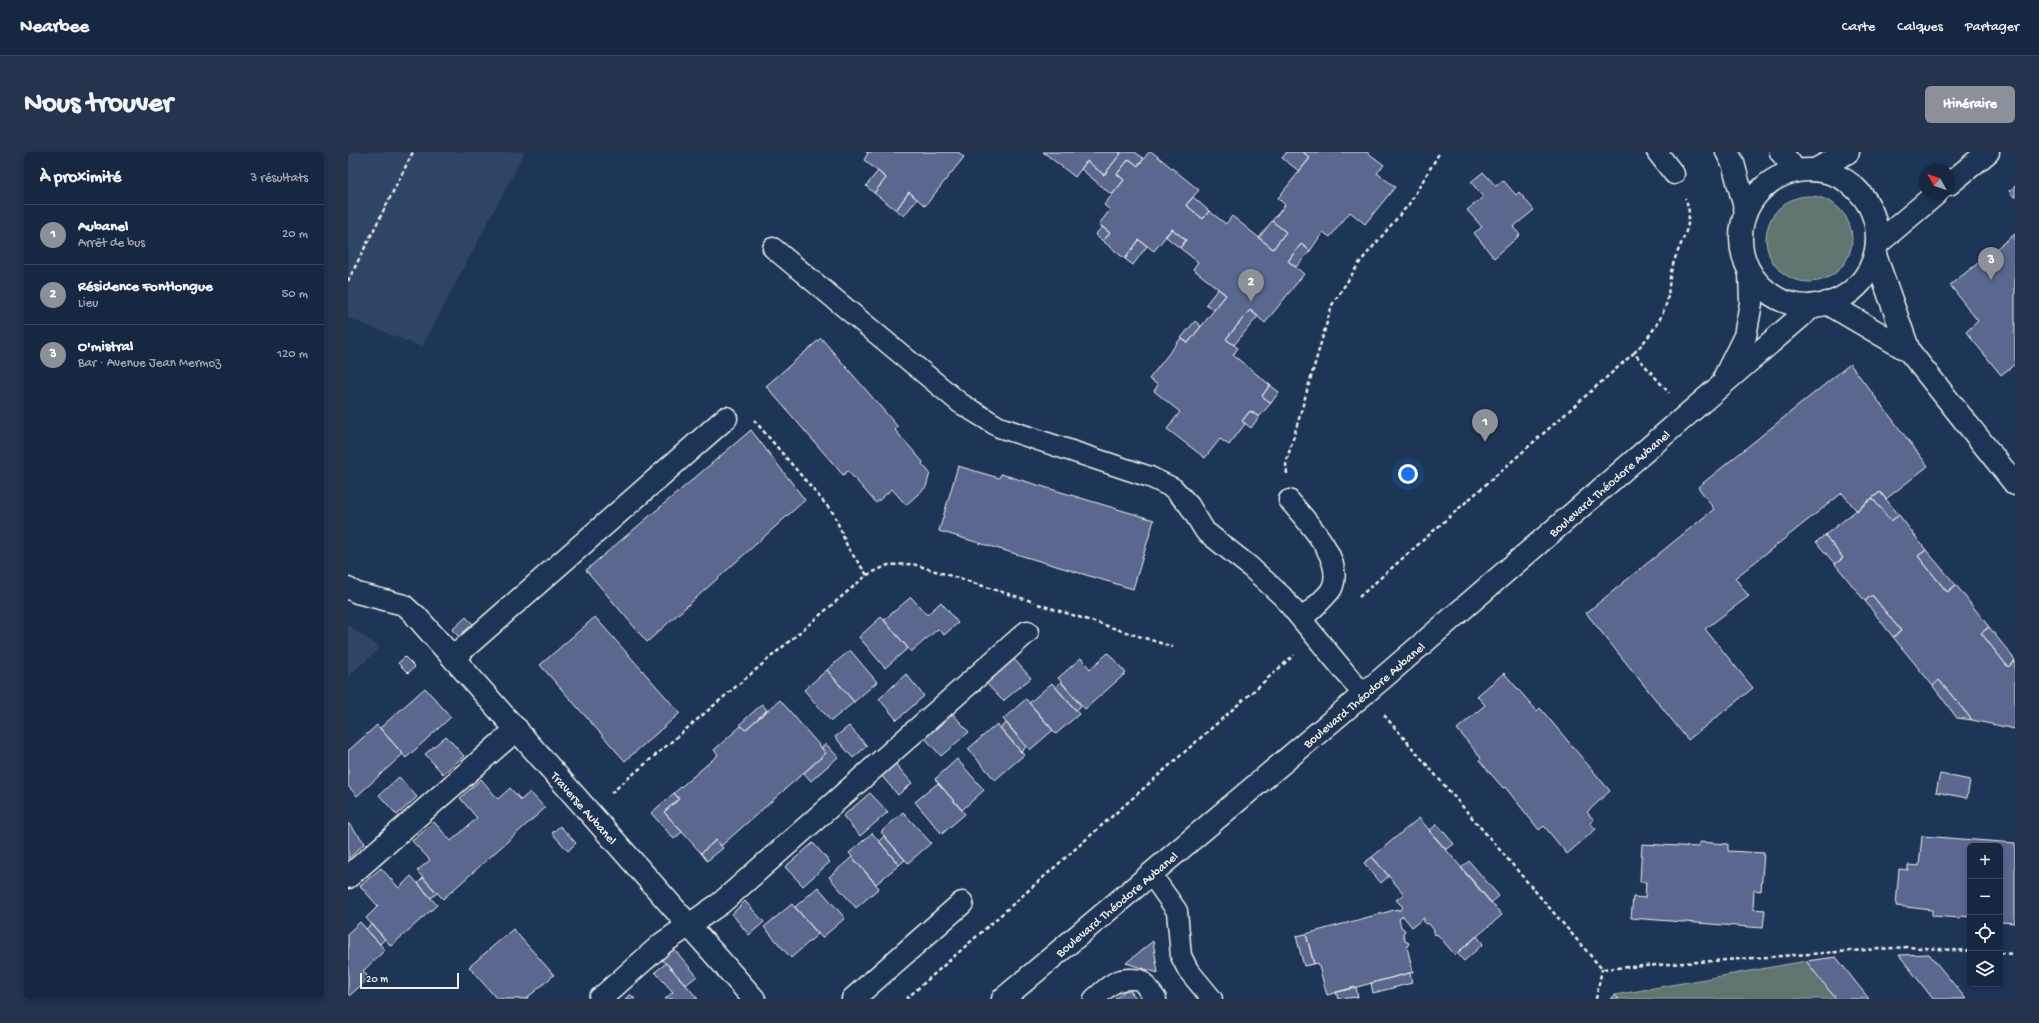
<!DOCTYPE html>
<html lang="fr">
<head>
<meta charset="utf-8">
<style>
  :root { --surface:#162841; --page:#23344c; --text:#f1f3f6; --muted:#9ea6b1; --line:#35445a; --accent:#8c9099 }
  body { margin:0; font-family:"Gochi Hand",sans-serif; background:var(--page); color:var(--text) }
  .controls { position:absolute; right:12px; bottom:12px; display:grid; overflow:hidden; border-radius:6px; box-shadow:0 2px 6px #0003 }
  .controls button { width:36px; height:36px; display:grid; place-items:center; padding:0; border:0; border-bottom:1px solid var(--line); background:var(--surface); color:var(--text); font:20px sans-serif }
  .compass { position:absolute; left:1571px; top:12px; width:36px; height:36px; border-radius:50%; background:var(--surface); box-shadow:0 2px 6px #0003; rotate:310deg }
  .scale { position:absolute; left:12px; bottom:10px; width:99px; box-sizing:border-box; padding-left:4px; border:2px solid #f4f1e8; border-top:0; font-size:11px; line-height:14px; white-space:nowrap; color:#f4f1e8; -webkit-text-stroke:3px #1d3557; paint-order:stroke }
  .you { position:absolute; left:1060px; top:322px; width:14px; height:14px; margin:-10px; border:3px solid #fff; border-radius:50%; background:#1a73e8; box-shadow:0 0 0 6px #1a73e833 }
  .badge { display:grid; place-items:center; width:26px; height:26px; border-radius:50%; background:var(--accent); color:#fff; font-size:13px; font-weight:700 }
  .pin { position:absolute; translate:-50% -33px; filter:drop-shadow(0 1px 2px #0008) }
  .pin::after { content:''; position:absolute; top:21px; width:14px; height:12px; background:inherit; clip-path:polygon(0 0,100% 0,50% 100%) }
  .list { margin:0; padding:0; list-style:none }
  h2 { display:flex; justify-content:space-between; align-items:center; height:52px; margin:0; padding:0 16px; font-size:17px }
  h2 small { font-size:13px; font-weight:400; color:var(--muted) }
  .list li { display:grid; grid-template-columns:26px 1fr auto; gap:12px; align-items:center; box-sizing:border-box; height:60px; padding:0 16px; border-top:1px solid var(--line) }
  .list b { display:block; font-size:15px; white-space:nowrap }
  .list p { margin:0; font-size:13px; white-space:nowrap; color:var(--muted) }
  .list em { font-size:13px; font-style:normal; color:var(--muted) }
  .icon { flex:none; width:22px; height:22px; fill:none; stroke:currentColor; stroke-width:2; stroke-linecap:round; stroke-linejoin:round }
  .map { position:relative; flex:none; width:1667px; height:847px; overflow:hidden; border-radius:6px }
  header { display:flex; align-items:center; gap:24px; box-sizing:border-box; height:56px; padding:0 20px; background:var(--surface); border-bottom:1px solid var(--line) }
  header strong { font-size:19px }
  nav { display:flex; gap:22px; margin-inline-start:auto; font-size:14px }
  .intro { display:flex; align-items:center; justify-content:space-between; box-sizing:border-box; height:96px; padding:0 24px }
  h1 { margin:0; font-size:28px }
  .button { padding:10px 18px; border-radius:6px; background:var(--accent); color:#fff; font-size:14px; font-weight:700 }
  main { display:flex; gap:24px; padding:0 24px }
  aside { flex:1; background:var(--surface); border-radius:6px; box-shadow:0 2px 6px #0003 }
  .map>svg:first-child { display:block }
  .built { fill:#2f4468 }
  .grass { fill:#5e746f; stroke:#a9b2ac }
  .building { fill:#5a6890; stroke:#f4f1e8 }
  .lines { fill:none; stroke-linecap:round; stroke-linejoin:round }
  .lane-casing { stroke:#f4f1e8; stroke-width:23 }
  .street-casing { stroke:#f4f1e8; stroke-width:25 }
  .secondary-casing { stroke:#f4f1e8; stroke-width:25 }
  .primary-casing { stroke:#f4f1e8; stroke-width:25 }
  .path { stroke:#f4f1e8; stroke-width:2.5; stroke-dasharray:4 3; stroke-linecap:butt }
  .lane { stroke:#1d3557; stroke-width:20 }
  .street { stroke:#1d3557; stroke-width:22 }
  .secondary { stroke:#1d3557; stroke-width:22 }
  .primary { stroke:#1d3557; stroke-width:22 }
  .labels { text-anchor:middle; stroke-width:3.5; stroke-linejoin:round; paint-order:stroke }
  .street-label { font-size:13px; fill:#f4f1e8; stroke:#1d3557 }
</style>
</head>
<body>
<header>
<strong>Nearbee</strong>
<nav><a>Carte</a><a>Calques</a><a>Partager</a></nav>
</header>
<div class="intro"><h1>Nous trouver</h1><a class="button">Itinéraire</a></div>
<main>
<aside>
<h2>À proximité<small>3 résultats</small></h2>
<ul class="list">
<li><span class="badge">1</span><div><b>Aubanel</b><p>Arrêt de bus</p></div><em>20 m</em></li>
<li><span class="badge">2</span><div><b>Résidence Fontlongue</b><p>Lieu</p></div><em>50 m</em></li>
<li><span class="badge">3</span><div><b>O'mistral</b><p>Bar · Avenue Jean Mermoz</p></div><em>120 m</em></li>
</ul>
</aside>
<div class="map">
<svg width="1667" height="847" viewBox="0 0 1667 847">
  <rect width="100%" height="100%" fill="#1d3557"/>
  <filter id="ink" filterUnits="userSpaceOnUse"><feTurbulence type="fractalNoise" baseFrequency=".025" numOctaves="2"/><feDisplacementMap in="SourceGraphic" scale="8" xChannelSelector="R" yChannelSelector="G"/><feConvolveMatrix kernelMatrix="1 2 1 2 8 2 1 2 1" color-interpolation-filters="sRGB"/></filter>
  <g filter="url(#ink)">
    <path class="built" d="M 0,0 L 177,0 L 74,195 L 0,166 Z
      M 0,473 L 32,496 L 0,524 Z"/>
    <path class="grass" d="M1418 87a43 43 0 1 1 86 0a43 43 0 1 1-86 0Z
      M 1458,809 L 1488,847 L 1271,847 L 1267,843 Z"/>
    <path class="building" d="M 518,0 L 610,0 L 616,5 L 577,54 L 561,40 L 548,58 L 526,41 L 538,26 L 516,8 L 520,1 Z
      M 695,0 L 771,0 L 773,1 L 756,23 L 739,9 L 727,25 Z
      M 771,0 L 787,0 L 796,7 L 790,14 L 781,7 L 769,22 L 776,28 L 764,43 L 733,17 L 739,9 L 756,23 L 773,1 Z
      M 801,0 L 804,0 L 851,38 L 838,53 L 855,67 L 861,59 L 878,72 L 884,64 L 925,97 L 938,80 L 924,69 L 937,53 L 930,46 L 962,6 L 955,0 L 1019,0 L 1036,13 L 1029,21 L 1047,35 L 1017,72 L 1002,60 L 982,85 L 975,80 L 962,99 L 953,92 L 940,109 L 956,122 L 917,171 L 902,158 L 878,187 L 890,196 L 885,203 L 922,233 L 914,244 L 923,251 L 911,265 L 902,259 L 894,269 L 897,272 L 881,293 L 872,287 L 857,306 L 819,277 L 832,260 L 806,239 L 810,233 L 801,227 L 833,186 L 840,191 L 878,143 L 845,117 L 850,110 L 832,96 L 838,88 L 824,77 L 806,99 L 791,88 L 777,107 L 755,89 L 762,81 L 751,72 L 762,58 L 756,53 L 776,28 L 769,22 L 781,7 L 790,14 Z
      M 939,0 L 955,0 L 962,6 L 951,19 L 934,6 Z
      M 530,19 L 538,26 L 526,41 L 518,34 Z
      M 1135,20 L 1148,34 L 1155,28 L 1168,43 L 1171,40 L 1186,58 L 1165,75 L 1172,83 L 1146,106 L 1126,81 L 1134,75 L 1119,58 L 1135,45 L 1123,30 Z
      M 1667,34 L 1667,46 L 1661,39 Z
      M 561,40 L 569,47 L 556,64 L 548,58 Z
      M 845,45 L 861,59 L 855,67 L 838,53 Z
      M 924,69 L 938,80 L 925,97 L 911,86 Z
      M 754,75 L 762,81 L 755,89 L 747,83 Z
      M 824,77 L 838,88 L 832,96 L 817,84 Z
      M 1667,82 L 1667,212 L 1653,223 L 1618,180 L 1630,169 L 1602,133 Z
      M 791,88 L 799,94 L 785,113 L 777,107 Z
      M 953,92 L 962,99 L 948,115 L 940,109 Z
      M 870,137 L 878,143 L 866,158 L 858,152 Z
      M 902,158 L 910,164 L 886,193 L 878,187 Z
      M 847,169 L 853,174 L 840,191 L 833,186 Z
      M 473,186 L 550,275 L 547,278 L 575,310 L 574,312 L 582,321 L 578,335 L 558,353 L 544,337 L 528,351 L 500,319 L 495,323 L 418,234 Z
      M 1502,212 L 1580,314 L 1538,347 L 1532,340 L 1509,359 L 1494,341 L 1387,426 L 1401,444 L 1357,477 L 1405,536 L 1340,588 L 1238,461 L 1366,357 L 1350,335 Z
      M 922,233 L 931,240 L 923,251 L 914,244 Z
      M 902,259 L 911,265 L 903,276 L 894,269 Z
      M 403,278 L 457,348 L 299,490 L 238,418 Z
      M 610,314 L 651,326 L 653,322 L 806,368 L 785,437 L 591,379 Z
      M 1532,340 L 1551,363 L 1543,369 L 1524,346 Z
      M 1524,346 L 1543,369 L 1551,363 L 1578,398 L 1570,404 L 1599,440 L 1608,433 L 1641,475 L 1633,481 L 1660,515 L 1667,509 L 1667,577 L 1624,568 L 1591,528 L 1585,534 L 1545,485 L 1553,479 L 1524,443 L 1517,449 L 1487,412 L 1495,406 L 1477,383 Z
      M 1477,383 L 1495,406 L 1487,412 L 1468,390 Z
      M 1578,398 L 1608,433 L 1599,440 L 1570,404 Z
      M 1524,443 L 1553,479 L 1545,485 L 1517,449 Z
      M 563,445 L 579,463 L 593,450 L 610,471 L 596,483 L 590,477 L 563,500 L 536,468 Z
      M 118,465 L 126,473 L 112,486 L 104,478 Z
      M 247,465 L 332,561 L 277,609 L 192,513 Z
      M 533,465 L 560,496 L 537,516 L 511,485 Z
      M 1641,475 L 1667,508 L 1660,515 L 1633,481 Z
      M 502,498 L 529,530 L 506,550 L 479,518 Z
      M 760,501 L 778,521 L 737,557 L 710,526 L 733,506 L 742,517 Z
      M 57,505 L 67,515 L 60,521 L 50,511 Z
      M 665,506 L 683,526 L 655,549 L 637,530 Z
      M 479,518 L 506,550 L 483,569 L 456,538 Z
      M 1156,521 L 1189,559 L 1192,556 L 1262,639 L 1239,660 L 1246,668 L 1242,671 L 1248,677 L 1219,702 L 1196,674 L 1191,678 L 1157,635 L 1155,636 L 1131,608 L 1133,606 L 1109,577 L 1137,553 L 1129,544 Z
      M 558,522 L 576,544 L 549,568 L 531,547 Z
      M 1591,528 L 1624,568 L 1609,566 L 1585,534 Z
      M 713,530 L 733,554 L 728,558 L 707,535 Z
      M 704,531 L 731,562 L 708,582 L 681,551 Z
      M 77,536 L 103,565 L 58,606 L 32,576 Z
      M 678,547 L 705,578 L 682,598 L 655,567 Z
      M 432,548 L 478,601 L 373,694 L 368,688 L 353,701 L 316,660 L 331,647 L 326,641 L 370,603 L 366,598 L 393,574 L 397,578 Z
      M 414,552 L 419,558 L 397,578 L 392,572 Z
      M 603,560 L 621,580 L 593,604 L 575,584 Z
      M 658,571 L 678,595 L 673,600 L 652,576 Z
      M 649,572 L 676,603 L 647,628 L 620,597 Z
      M 29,573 L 55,602 L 9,644 L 0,634 L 0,599 Z
      M 501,574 L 519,594 L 505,606 L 487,585 Z
      M 98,584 L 116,604 L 95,622 L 77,602 Z
      M 478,592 L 490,605 L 463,629 L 456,621 L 478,601 L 473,596 Z
      M 609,607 L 636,638 L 614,658 L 587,627 Z
      M 546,610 L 564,631 L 550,643 L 532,622 Z
      M 1592,622 L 1622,628 L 1619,646 L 1588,640 Z
      M 51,625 L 69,645 L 49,663 L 31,643 Z
      M 133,627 L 150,647 L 162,636 L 173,648 L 182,640 L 197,656 L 95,747 L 69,719 L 82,708 L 64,689 L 86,670 L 103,689 L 129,666 L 112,646 Z
      M 590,631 L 617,662 L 594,682 L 567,650 Z
      M 326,641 L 331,647 L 316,660 L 334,680 L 326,687 L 303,661 Z
      M 522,641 L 540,660 L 512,684 L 495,664 Z
      M 555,660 L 583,691 L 560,711 L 533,680 Z
      M 1071,666 L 1154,763 L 1107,803 L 1090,783 L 1086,782 L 1086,778 L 1081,772 L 1076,771 L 1076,766 L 1064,775 L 1055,764 L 1051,767 L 1053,775 L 1057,778 L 1055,782 L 1057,789 L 1061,791 L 1059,795 L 1065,820 L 979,843 L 970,811 L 966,812 L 958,782 L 1050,757 L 1051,759 L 1055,755 L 1048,748 L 1056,742 L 1024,705 Z
      M 0,671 L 17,691 L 0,707 Z
      M 1089,672 L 1106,692 L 1098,698 L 1081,679 Z
      M 212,674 L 228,691 L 220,699 L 204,681 Z
      M 524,681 L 551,713 L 528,732 L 501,701 Z
      M 536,684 L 557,708 L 551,713 L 531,689 Z
      M 1574,684 L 1667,691 L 1667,771 L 1652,770 L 1652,694 L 1622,694 L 1622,765 L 1613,764 L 1612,766 L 1584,764 L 1584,758 L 1548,754 L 1551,717 L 1560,718 L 1560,713 L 1571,714 Z
      M 368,688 L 375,696 L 359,709 L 353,701 Z
      M 1351,690 L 1380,692 L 1380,699 L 1416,701 L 1413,739 L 1406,738 L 1405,757 L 1417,758 L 1415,776 L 1283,766 L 1285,745 L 1297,746 L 1298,730 L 1292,730 L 1294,692 L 1351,695 Z
      M 465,691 L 482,710 L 455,734 L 437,715 Z
      M 504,705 L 531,736 L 508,756 L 481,725 Z
      M 1024,705 L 1041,724 L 1033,731 L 1016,711 Z
      M 1121,709 L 1151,744 L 1143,751 L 1113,716 Z
      M 33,716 L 51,736 L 63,724 L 89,753 L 43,794 L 18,766 L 30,754 L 12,734 Z
      M 75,726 L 89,741 L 83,746 L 70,731 Z
      M 470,735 L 497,766 L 474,786 L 447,755 Z
      M 397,749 L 416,770 L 401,783 L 384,762 Z
      M 444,752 L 470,782 L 443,806 L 416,775 Z
      M 12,770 L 37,798 L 15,819 L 21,826 L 0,845 L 0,781 Z
      M 24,772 L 37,787 L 32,792 L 18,777 Z
      M 165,777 L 206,823 L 178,847 L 149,847 L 121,815 Z
      M 958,782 L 966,812 L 956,814 L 948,784 Z
      M 1129,784 L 1135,792 L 1116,809 L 1109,801 Z
      M 805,789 L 810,821 L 778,811 Z
      M 326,797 L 349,824 L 338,833 L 318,811 L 317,811 L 313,808 Z
      M 1581,802 L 1618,847 L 1585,847 L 1551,803 Z
      M 1488,805 L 1521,847 L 1488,847 L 1458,809 Z
      M 318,811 L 338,833 L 350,847 L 317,847 L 325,840 L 307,820 Z
      M 1062,821 L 1064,831 L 1025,841 L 1023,831 Z
      M 1008,835 L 1010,845 L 990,847 L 988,840 Z
      M 780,836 L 789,847 L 767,847 Z
      M 282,842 L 287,847 L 277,847 Z
      M 1267,843 L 1271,847 L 1262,847 Z"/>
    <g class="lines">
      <defs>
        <path id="lane" d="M 1309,0 L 1326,22
          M 425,96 L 612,251 L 651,275 L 802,325 L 825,336 L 841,353 L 857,379 L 900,413 L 934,444 L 1015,542
          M 941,348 C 958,369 997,407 984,436 C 981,443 960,461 954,467
          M 0,436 L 9,441 L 56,453 L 68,464
          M 803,722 L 829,759 L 833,804 L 840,818 L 864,847
          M 746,847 C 763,832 769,824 793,828 L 808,847"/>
        <g id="street">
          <path d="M 1467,18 L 1500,0"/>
          <path d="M 1601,32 L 1640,0"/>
          <path d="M 1529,92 L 1588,42"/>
          <path id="s1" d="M 68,464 L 406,847"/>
          <path d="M 106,505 L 378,266"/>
          <path d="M 0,725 L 169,577"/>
          <path d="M 252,847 L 315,791 L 373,751 L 679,480"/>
          <path d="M 505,847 L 614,751"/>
        </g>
        <path id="secondary" d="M 1379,0 L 1385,11 L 1398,59
          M 1433,0 L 1448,19"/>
        <g id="primary">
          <circle cx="1461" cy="86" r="68"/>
          <path d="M 1527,103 L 1561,199 L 1667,332"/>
          <path d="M 1479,151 L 1561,199"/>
          <path d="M 1377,224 L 1397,184 L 1403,151 L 1402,120"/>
          <path id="s2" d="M 655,847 L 1036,525 L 1466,153"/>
        </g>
      </defs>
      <use href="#lane" class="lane-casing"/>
      <use href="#street" class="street-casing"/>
      <use href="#secondary" class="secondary-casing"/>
      <use href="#primary" class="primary-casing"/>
      <path class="path" d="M 0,129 L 65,0
        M 1286,201 C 1299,187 1309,175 1316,158 C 1322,145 1320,129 1324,116 C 1330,92 1349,71 1337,46
        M 406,268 L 486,362 L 500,396 L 519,423
        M 939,322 L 938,311 L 984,153 L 1012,110 L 1061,52 L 1092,0
        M 1011,445 L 1286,201 L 1321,241
        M 690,452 L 825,495
        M 1036,563 L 1254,817 L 1559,795 L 1622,799
        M 263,641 L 519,423 L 540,413 L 565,412 L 686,450
        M 1652,801 L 1667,802
        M 558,847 L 946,503
        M 1248,847 L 1254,817"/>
      <use href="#lane" class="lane"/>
      <use href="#street" class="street"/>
      <use href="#secondary" class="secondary"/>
      <use href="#primary" class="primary"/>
    </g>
  </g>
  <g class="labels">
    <g class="street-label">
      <text dy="5" stroke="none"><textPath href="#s2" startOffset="796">Boulevard Théodore Aubanel</textPath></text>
      <text dy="5" stroke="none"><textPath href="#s2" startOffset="472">Boulevard Théodore Aubanel</textPath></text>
      <text dy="5" stroke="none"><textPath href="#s1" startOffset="255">Traverse Aubanel</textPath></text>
      <text dy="5" stroke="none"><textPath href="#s2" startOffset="148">Boulevard Théodore Aubanel</textPath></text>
    </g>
  </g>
</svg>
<div class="controls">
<button>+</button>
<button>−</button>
<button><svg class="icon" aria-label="locate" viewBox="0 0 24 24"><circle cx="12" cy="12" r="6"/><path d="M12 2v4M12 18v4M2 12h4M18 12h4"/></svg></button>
<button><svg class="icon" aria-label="layers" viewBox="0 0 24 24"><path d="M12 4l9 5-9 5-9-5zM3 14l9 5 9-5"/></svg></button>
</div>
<svg class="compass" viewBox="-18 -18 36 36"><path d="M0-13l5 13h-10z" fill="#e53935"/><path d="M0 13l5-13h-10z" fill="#9ea6b1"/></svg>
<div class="scale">20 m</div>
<div class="you"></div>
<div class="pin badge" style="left:1137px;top:290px">1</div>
<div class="pin badge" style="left:903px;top:150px">2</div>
<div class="pin badge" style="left:1643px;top:128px">3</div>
</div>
</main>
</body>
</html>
